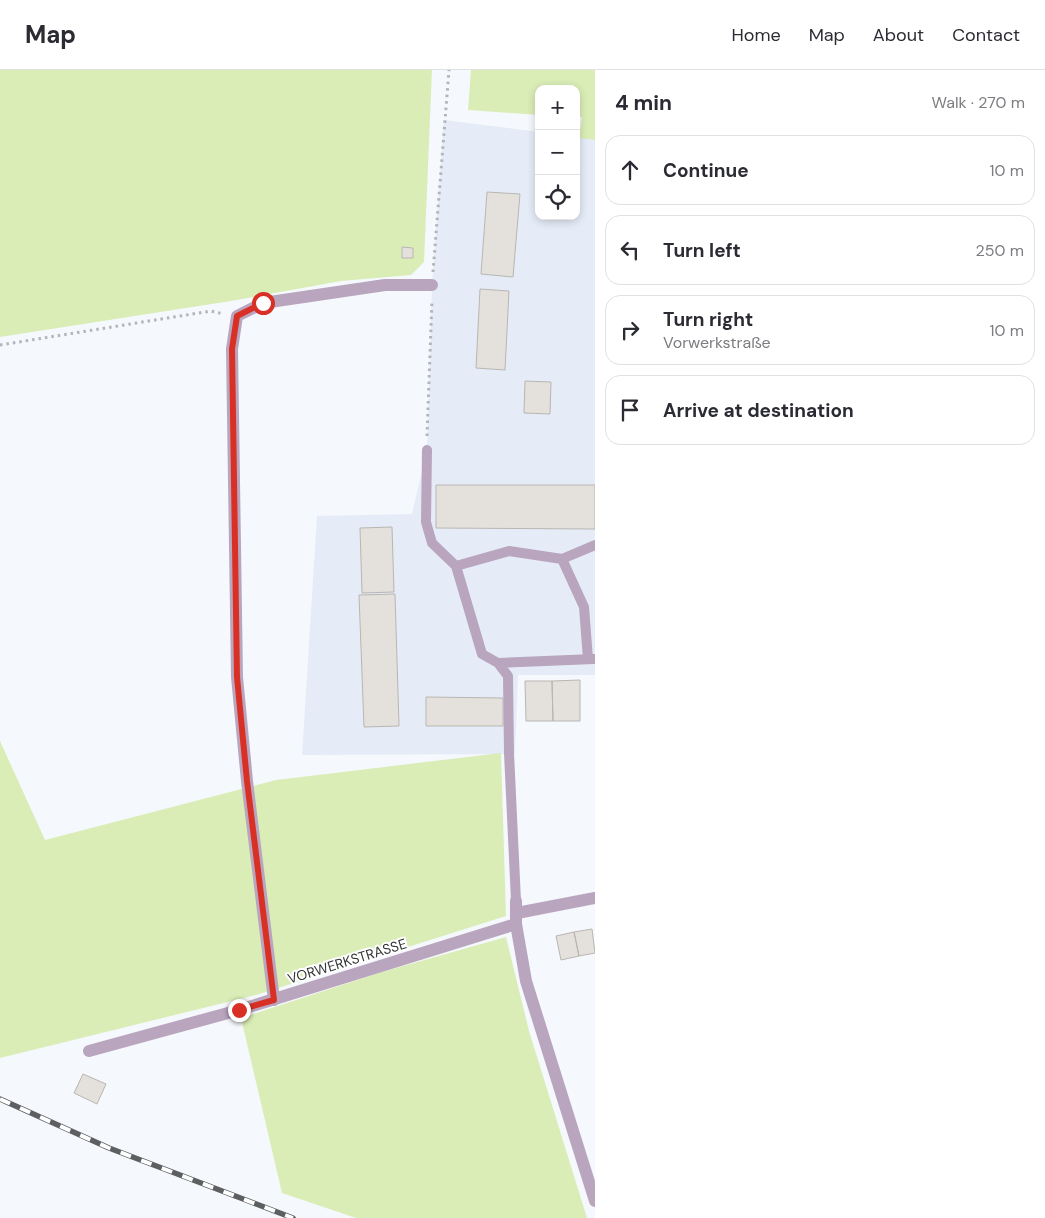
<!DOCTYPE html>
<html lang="en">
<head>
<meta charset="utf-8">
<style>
  :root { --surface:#fff; --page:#f7f7f7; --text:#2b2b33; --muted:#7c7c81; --line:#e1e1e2 }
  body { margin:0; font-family:"DM Sans",sans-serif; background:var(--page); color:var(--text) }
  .controls { position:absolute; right:15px; top:15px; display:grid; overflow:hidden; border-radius:10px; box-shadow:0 2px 8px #0003 }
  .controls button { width:45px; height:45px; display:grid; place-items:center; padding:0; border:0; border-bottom:1px solid var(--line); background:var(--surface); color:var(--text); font:25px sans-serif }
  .stop { position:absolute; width:15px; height:15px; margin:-11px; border:4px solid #d93025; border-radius:50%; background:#fff }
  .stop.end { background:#d93025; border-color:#fff; box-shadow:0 1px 5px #0008 }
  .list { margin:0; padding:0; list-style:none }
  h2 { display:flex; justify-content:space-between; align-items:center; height:65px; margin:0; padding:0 20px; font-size:21px }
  h2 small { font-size:16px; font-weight:400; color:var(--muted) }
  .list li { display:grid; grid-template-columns:32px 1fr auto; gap:15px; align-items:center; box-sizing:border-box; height:70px; margin:0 10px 10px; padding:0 10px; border:1px solid var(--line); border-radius:15px }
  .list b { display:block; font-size:19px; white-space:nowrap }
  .list p { margin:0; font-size:16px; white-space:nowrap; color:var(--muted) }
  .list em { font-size:16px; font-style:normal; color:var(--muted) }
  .icon { flex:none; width:28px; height:28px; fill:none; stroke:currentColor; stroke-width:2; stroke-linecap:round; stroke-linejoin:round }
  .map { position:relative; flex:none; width:595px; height:1148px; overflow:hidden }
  header { display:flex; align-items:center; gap:30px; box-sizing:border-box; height:70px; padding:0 25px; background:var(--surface); border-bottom:1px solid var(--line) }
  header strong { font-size:24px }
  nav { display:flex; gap:28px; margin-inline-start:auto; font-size:18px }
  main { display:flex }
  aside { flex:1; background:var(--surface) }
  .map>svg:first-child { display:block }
  .built { fill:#e5ecf7 }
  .green { fill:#daedb7 }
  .building { fill:#e4e1dc; stroke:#b9b6b2 }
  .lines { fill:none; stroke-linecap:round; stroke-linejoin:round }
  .path { stroke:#b3b5b9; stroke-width:3; stroke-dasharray:2.5 4; stroke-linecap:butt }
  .service { stroke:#b9a5be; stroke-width:10 }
  .minor { stroke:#b9a5be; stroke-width:12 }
  .rail-casing { stroke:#5d5f61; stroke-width:5.5 }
  .rail { stroke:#fff; stroke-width:4; stroke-dasharray:11; stroke-linecap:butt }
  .route { stroke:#d93025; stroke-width:6 }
  .labels { text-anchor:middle; stroke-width:4; stroke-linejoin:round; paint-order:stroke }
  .street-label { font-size:14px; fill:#343536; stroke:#fff }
</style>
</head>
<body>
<header>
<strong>Map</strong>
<nav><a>Home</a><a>Map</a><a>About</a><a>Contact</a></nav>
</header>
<main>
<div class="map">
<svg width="595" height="1148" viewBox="0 0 595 1148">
  <rect width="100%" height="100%" fill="#f5f8fd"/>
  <path class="built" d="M 444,50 L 539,62 L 539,146 L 576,146 L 576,67 L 595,70 L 595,605 L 518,605 L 515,684 L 302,685 L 317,446 L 412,444 L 427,380 L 432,215 Z"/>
  <path class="green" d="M 0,0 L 432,0 L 424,192 L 411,205 L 341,211 L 231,231 L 0,267 Z
    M 471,0 L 595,0 L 595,70 L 579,68 L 582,47 L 576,47 L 576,19 L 539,19 L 539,45 L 468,40 Z
    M 0,671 L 45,770 L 276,710 L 501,683 L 506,846 L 256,925 L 0,988 Z
    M 506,867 L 529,961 L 587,1148 L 356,1148 L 282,1123 L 241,948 L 382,902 Z"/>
  <path class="building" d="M 487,122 L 520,124 L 513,207 L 481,204 Z
    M 402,177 L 413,178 L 413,188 L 402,188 Z
    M 480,219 L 509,221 L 505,300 L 476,298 Z
    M 525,311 L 551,312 L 550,344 L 524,343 Z
    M 436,415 L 595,415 L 595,459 L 436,458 Z
    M 392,457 L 394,522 L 362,523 L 360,458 Z
    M 395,524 L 399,656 L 364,657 L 359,525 Z
    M 580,610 L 580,651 L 553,651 L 552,611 Z
    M 525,611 L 552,611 L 553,651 L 526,651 Z
    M 426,627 L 503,628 L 503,656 L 426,656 Z
    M 592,859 L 595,883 L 579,886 L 574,862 Z
    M 574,862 L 579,886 L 561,890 L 556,866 Z
    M 83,1004 L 106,1014 L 97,1034 L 74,1023 Z"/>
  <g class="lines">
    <path class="path" d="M 433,202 L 449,0
      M 0,275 L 211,241 L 224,244
      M 427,366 L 432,230"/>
    <path class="service" d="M 427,380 L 426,452 L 432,473 L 456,496 L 482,584 L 498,593 L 508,606 L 509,683 L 516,831
      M 562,489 L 584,537 L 588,589
      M 456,496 L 509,481 L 562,489 L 595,475
      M 498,593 L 594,589"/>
    <path class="minor" d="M 516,831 L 516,854 L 526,911 L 595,1131
      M 517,843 L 595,828
      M 274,930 L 247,711 L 237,607 L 232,279 L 237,246 L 263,233 L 385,215 L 432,215
      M 89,981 L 239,940 L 516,854"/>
    <defs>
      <path id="rail" d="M 0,1029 L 109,1078 L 293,1148"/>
    </defs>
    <use href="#rail" class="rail-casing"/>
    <use href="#rail" class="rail"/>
  </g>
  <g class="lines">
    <path class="route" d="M 239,940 L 274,930 L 247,711 L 237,607 L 232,279 L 237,246 L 263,233"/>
  </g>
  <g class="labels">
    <g class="street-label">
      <text transform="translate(347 891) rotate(-17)" y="5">VORWERKSTRASSE</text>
    </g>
  </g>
</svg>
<div class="controls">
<button>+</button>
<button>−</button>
<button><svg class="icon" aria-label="locate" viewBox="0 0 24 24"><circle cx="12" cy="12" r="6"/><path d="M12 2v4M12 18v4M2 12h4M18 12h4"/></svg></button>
</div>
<div class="stop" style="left:263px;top:233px"></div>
<div class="stop end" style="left:239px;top:940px"></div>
</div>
<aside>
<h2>4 min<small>Walk · 270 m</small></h2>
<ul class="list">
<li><svg class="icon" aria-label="ahead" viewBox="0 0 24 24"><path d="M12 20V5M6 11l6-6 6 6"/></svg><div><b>Continue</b></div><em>10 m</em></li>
<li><svg class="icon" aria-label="left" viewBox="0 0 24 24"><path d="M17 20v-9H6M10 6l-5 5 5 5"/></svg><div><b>Turn left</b></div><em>250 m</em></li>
<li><svg class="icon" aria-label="right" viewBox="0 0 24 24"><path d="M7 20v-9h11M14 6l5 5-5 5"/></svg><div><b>Turn right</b><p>Vorwerkstraße</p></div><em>10 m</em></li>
<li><svg class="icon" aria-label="arrive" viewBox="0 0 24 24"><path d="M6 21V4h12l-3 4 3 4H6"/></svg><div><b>Arrive at destination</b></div></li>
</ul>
</aside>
</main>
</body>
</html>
